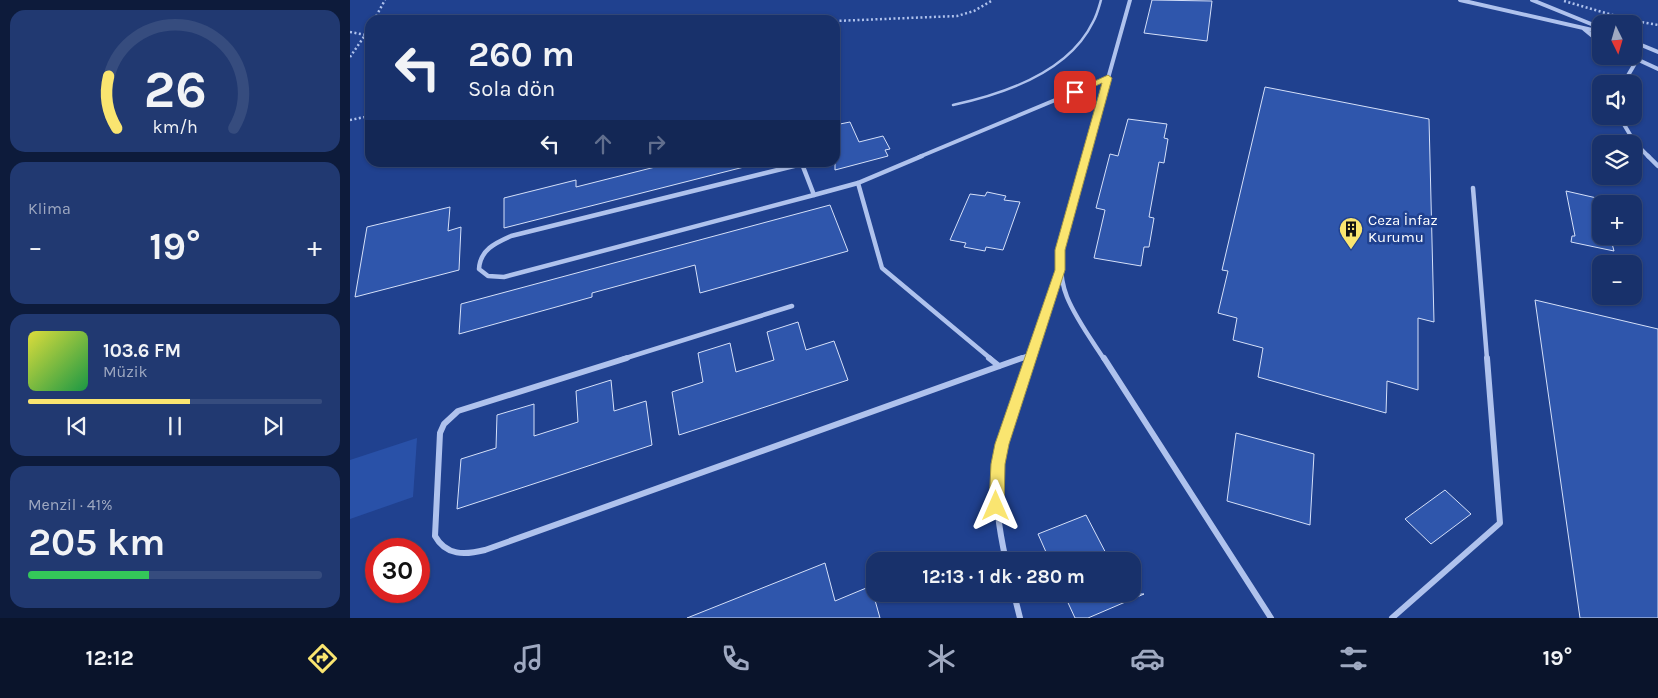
<!DOCTYPE html>
<html lang="tr">
<meta charset="utf-8">
<style>
:root{--surface:#18316b;--page:#213971;--text:#f1f3f6;--muted:#9fa9c1;--line:#364c7e;--accent:#fae570}
body{margin:0;font-family:Karla,sans-serif;background:var(--page);color:var(--text);height:100vh;display:flex;flex-direction:column;font-size:19px;white-space:nowrap}
*{box-sizing:border-box;margin:0}
p{font-size:16px;color:var(--muted)}
.icon{flex:none;width:28px;height:28px;fill:none;stroke:currentColor;stroke-width:2;stroke-linecap:round;stroke-linejoin:round}
.map{position:relative;flex:1;overflow:hidden}
.panel{display:flex;flex-direction:column;gap:10px;padding:10px;background:#0d1b3b;width:350px}
.panel>*{flex:none}
.guide{position:absolute;left:15px;top:15px;width:475px;height:152px;border-radius:15px;box-shadow:0 1px 4px #0004,0 0 0 1px var(--line);background:#18316b;color:var(--text);overflow:hidden}
.needle{width:32px;rotate:175deg}
.fabs{position:absolute;left:1242px;top:15px;display:grid;gap:10px}
.fabs a{display:grid;place-items:center;width:50px;height:50px;border-radius:10px;background:var(--surface);box-shadow:0 1px 4px #0004,0 0 0 1px var(--line);font-size:25px}
.speed{position:absolute;left:15px;top:538px;display:flex;gap:10px;font-size:25px;font-weight:700;text-align:center}
.speed>*{display:grid;place-content:center;width:65px;height:65px;border-radius:50%;background:var(--surface);box-shadow:0 1px 4px #0004,0 0 0 1px var(--line);line-height:1}
.speed .limit{border:8px solid #d22;background:#fff;color:#111}
.pin{position:absolute;display:grid;place-items:center;width:42px;height:42px;color:#fff;margin:-21px;border-radius:10px;box-shadow:0 2px 8px #0006}
.me{position:absolute;width:55px;margin:-28px;rotate:0deg;stroke-linejoin:round;filter:drop-shadow(0 0 4px #0008)}
.turn{display:flex;align-items:center;gap:18px;height:105px;padding:0 20px;font-size:22px}
.turn .icon{width:65px;height:65px;stroke-width:2.5}
.turn b{display:block;font-size:35px;line-height:42px}
.lanes{display:flex;align-items:center;height:48px;padding:0 20px;background:#0003;justify-content:center;gap:25px;direction:ltr}
.lanes .off{opacity:.35}
.big{font-size:38px;font-weight:700;line-height:1.1}
.panel .widget{flex:1;display:flex;flex-direction:column;justify-content:center;gap:8px;min-width:0;padding:0 18px;border-radius:15px;background:var(--page)}
.panel .dial{align-items:center;gap:0}
.dial svg{height:130px;overflow:visible;fill:none;stroke:var(--line);stroke-width:7;stroke-linecap:round;text-anchor:middle}
.dial text{fill:var(--text);stroke:none}
.song{display:flex;align-items:center;gap:15px}
.cover{width:60px;height:60px;border-radius:8px;background:linear-gradient(135deg,hsl(60 70% 55%),hsl(140 70% 35%))}
.played{height:5px;border-radius:2px;background:linear-gradient(90deg,var(--accent) 55%,var(--line) 55%)}
.keys{display:flex;justify-content:space-around;direction:ltr}
.heat{display:flex;justify-content:space-between;align-items:center;font-size:28px;direction:ltr}
.charge{height:8px;border-radius:4px;background:linear-gradient(90deg,#34c759 41%,var(--line) 0)}
.trip{position:absolute;left:516px;top:552px;width:275px;height:50px;border-radius:15px;background:var(--surface);box-shadow:0 1px 4px #0004,0 0 0 1px var(--line);font-weight:700;line-height:50px;text-align:center}
.menu{display:flex;height:80px;justify-content:space-around;align-items:center;background:#0a142b;color:var(--muted)}
.menu .icon{width:35px;height:35px}
.menu .selected{color:var(--accent)}
.menu b{font-size:22px;color:var(--text)}
main{display:flex;flex:1;min-height:0}
.map>svg:first-child{display:block}
</style>
<main>
<section class="panel">
<div class="widget dial"><svg viewBox="0 0 100 80">
<path d="M14 69A42 42 0 1 1 86 69"/>
<path d="M14 69A42 42 0 0 1 9 37" stroke="#fae570"/>
<text x="50" y="56" font-size="32" font-weight="700">26</text>
<text x="50" y="72" font-size="11">km/h</text>
</svg></div>
<div class="widget"><p>Klima</p>
<div class="heat"><a>−</a><b class="big">19°</b><a>+</a></div>
</div>
<div class="widget">
<div class="song"><i class="cover"></i><div><b>103.6 FM</b><p>Müzik</p></div></div>
<div class="played"></div>
<div class="keys"><svg class="icon" aria-label="previous" viewBox="0 0 24 24"><path d="M18 5L8 12l10 7zM5 5v14"/></svg><svg class="icon" aria-label="pause" viewBox="0 0 24 24"><path d="M8 5v14M16 5v14"/></svg><svg class="icon" aria-label="next" viewBox="0 0 24 24"><path d="M6 5l10 7-10 7zM19 5v14"/></svg></div>
</div>
<div class="widget"><p>Menzil · 41%</p><b class="big">205 km</b><div class="charge"></div></div>
</section>
<div class="map">
<svg width="1308" height="618" viewBox="0 0 1308 618">
<rect width="100%" height="100%" fill="#20418f"/>
<path fill="#2951a8" d="M67 438 63 497 0 519V460Z"/>
<g fill="#2f56ac" stroke="#d5e0f9">
<path d="M802 0 862 1 857 41 794 33Z"/>
<path d="M915 87 1079 119 1084 322 1068 318V390L1037 381 1036 413 908 377 913 348 883 340 887 318 868 313 878 271 872 270Z"/>
<path d="M778 119 817 124 814 138 818 139 814 163 809 162 799 217 804 218 799 247H794L791 266 744 258 755 210 746 208 760 154 768 156Z"/>
<path d="M500 122 509 142 533 136 540 149 535 150 538 156 485 170V125Z"/>
<path d="M325 162H393L394 167 154 228V198L226 180V187Z"/>
<path d="M1216 191 1251 199V236H1260L1264 251 1221 242 1222 236H1225Z"/>
<path d="M637 192 656 196 654 200 670 202 653 250 636 247 635 251 614 247 616 243 600 240 620 194 635 196Z"/>
<path d="M480 205 498 251 350 293 345 265 242 293V297L109 334 111 304Z"/>
<path d="M100 207 98 231 111 227 109 270 5 297 17 227Z"/>
<path d="M1185 300 1308 329V618H1230Z"/>
<path d="M448 322 456 350 484 341 498 380 329 435 322 392 353 382 348 353 380 343 386 372 424 360 417 332Z"/>
<path d="M261 380 264 411 296 401 302 445 107 509 111 459 146 448 147 415 184 404V436L228 422 226 391Z"/>
<path d="M886 433 964 454 960 525 877 501Z"/>
<path d="M1095 490 1121 514 1081 544 1055 519Z"/>
<path d="M736 515 760 561H700L688 534Z"/>
<path d="M475 563 485 601 521 586 530 618H337Z"/>
<path d="M714 594H794L738 618H725Z"/>
</g>
<g fill="none" stroke-linecap="round" stroke-linejoin="round">
<g stroke="#afc2ed" stroke-width="2.5" stroke-dasharray="2 2.5" stroke-linecap="butt">
<path d="M1214 1 1280 20 1308 25"/>
<path d="M24 20 35 0"/>
<path d="M485 21 607 16 624 11 643 0"/>
<path d="M0 32 16 35"/>
<path d="M0 57 20 28"/>
<path d="M0 120 20 116"/>
</g>
<path stroke="#afc2ed" stroke-width="2.5" d="M603 105C654 94 719 72 743 22 747 15 749 7 751 0"/>
<g stroke="#afc2ed" stroke-width="4">
<path d="M1110 0 1251 32"/>
<path d="M1182 0 1251 28"/>
<path d="M1234 29 1251 43"/>
<path d="M1284 42 1308 52"/>
<path d="M1280 56 1308 69"/>
<path d="M1273 84 1287 60"/>
<path d="M1269 116 1285 143 1299 157"/>
<path d="M569 157 758 78"/>
<path d="M736 157 780 0"/>
</g>
<g stroke="#afc2ed" stroke-width="4.5">
<path d="M736 156C724 201 699 251 717 297 726 319 741 339 754 359"/>
<path d="M1298 156 1308 166"/>
<path d="M452 164 464 195 154 277 138 276 129 269C130 250 145 243 161 236Z"/>
<path d="M508 183 532 268 641 359"/>
<path d="M1123 188 1137 359"/>
<path d="M464 195 508 183 572 156"/>
<path d="M273 359 442 306"/>
<path d="M668 359 682 354"/>
<path d="M680 359 709 272"/>
</g>
<g stroke="#afc2ed" stroke-width="6">
<path d="M277 358 108 411 94 424 90 433 85 536C96 556 115 555 135 550L672 358"/>
<path d="M639 358 649 366"/>
<path d="M754 358 921 618"/>
<path d="M656 561C649 529 644 498 648 465 651 433 670 389 681 358"/>
<path d="M664 594 670 618"/>
<path d="M1042 618 1150 523 1137 358"/>
</g>
</g>
<path fill="#fae570" stroke="#a29549" d="M758 75 762 78 715 250V270L659 444 655 464 654 506 651 511 646 513 642 511 639 506 641 464 645 444 705 270V250L752 83 728 94 721 92Z"/>
<defs>
<g id="building-pin" transform="scale(1.25)"><path d="M0 17L-7.5 6A9.5 9.5 0 1 1 7.5 6Z" fill="#fae570" stroke="#20418f"/><path d="M-4-6H4V6H1V3H-1V6H-4ZM-2.5-4.3h1.7v1.8h-1.7ZM.8-4.3h1.7v1.8H.8ZM-2.5-1h1.7V.8h-1.7ZM.8-1h1.7V.8H.8Z" fill="#111"/></g>
</defs>
<g fill-rule="evenodd">
<use href="#building-pin" x="1001" y="229"/>
</g>
<g text-anchor="middle" stroke-width="5" stroke-linejoin="round" paint-order="stroke">
<g font-size="15" fill="#fff" stroke="#20418f" text-anchor="start">
<text x="1018" y="225">Ceza İnfaz<tspan x="1018" dy="17">Kurumu</tspan></text>
</g>
</g>
</svg>
<div class="fabs">
<a><svg class="needle" viewBox="-14 -14 28 28"><path d="M0-13l5 13h-10z" fill="#e53935"/><path d="M0 13l5-13h-10z" fill="#9fa9c1"/></svg></a>
<a><svg class="icon" aria-label="sound" viewBox="0 0 24 24"><path d="M4 9h4l5-4v14l-5-4H4zM17 9q2 3 0 6"/></svg></a>
<a><svg class="icon" aria-label="layers" viewBox="0 0 24 24"><path d="M12 4l9 5-9 5-9-5zM3 14l9 5 9-5"/></svg></a>
<a>+</a>
<a>−</a>
</div>
<div class="speed"><div class="limit">30</div></div>
<div class="pin" style="left:725px;top:92px;background:#d93025"><svg class="icon" aria-label="arrive" viewBox="0 0 24 24"><path d="M6 21V4h12l-3 4 3 4H6"/></svg></div>
<svg class="me" style="left:646px;top:506px" viewBox="-20 -20 40 40"><path d="M0-17L14 15 0 8-14 15z" fill="#fae570" stroke="#fff" stroke-width="4"/></svg>
<div class="trip">12:13 · 1 dk · 280 m</div>
<div class="guide">
<div class="turn"><svg class="icon" aria-label="left" viewBox="0 0 24 24"><path d="M17 20v-9H6M10 6l-5 5 5 5"/></svg><div><b>260 m</b>Sola dön</div></div>
<div class="lanes"><svg class="icon" aria-label="left" viewBox="0 0 24 24"><path d="M17 20v-9H6M10 6l-5 5 5 5"/></svg><svg class="icon off" aria-label="ahead" viewBox="0 0 24 24"><path d="M12 20V5M6 11l6-6 6 6"/></svg><svg class="icon off" aria-label="right" viewBox="0 0 24 24"><path d="M7 20v-9h11M14 6l5 5-5 5"/></svg></div>
</div>
</div>
</main>
<nav class="menu">
<b>12:12</b>
<svg class="icon selected" aria-label="directions" viewBox="0 0 24 24"><path d="M12 3l9 9-9 9-9-9zM9 14v-3h6M13 9l2 2-2 2"/></svg>
<svg class="icon" aria-label="music" viewBox="0 0 24 24"><path d="M9 18V5l10-2v13"/><circle cx="6" cy="18" r="3"/><circle cx="16" cy="16" r="3"/></svg>
<svg class="icon" aria-label="phone" viewBox="0 0 24 24"><path d="M5 4h4l2 5-3 2q2 4 5 5l2-3 5 2v4C11 20 4 13 5 4z"/></svg>
<svg class="icon" aria-label="climate" viewBox="0 0 24 24"><path d="M12 3v18M4 7l16 10M4 17L20 7"/></svg>
<svg class="icon" aria-label="car" viewBox="0 0 24 24"><path d="M5 17H2v-5l4-1 3-4h7l3 4 3 1v5h-3M9 17h6M6 11h13"/><circle cx="7" cy="17" r="2"/><circle cx="17" cy="17" r="2"/></svg>
<svg class="icon" aria-label="filters" viewBox="0 0 24 24"><path d="M4 7h16M4 17h16"/><circle cx="9" cy="7" r="2"/><circle cx="15" cy="17" r="2"/></svg>
<b>19°</b>
</nav>
